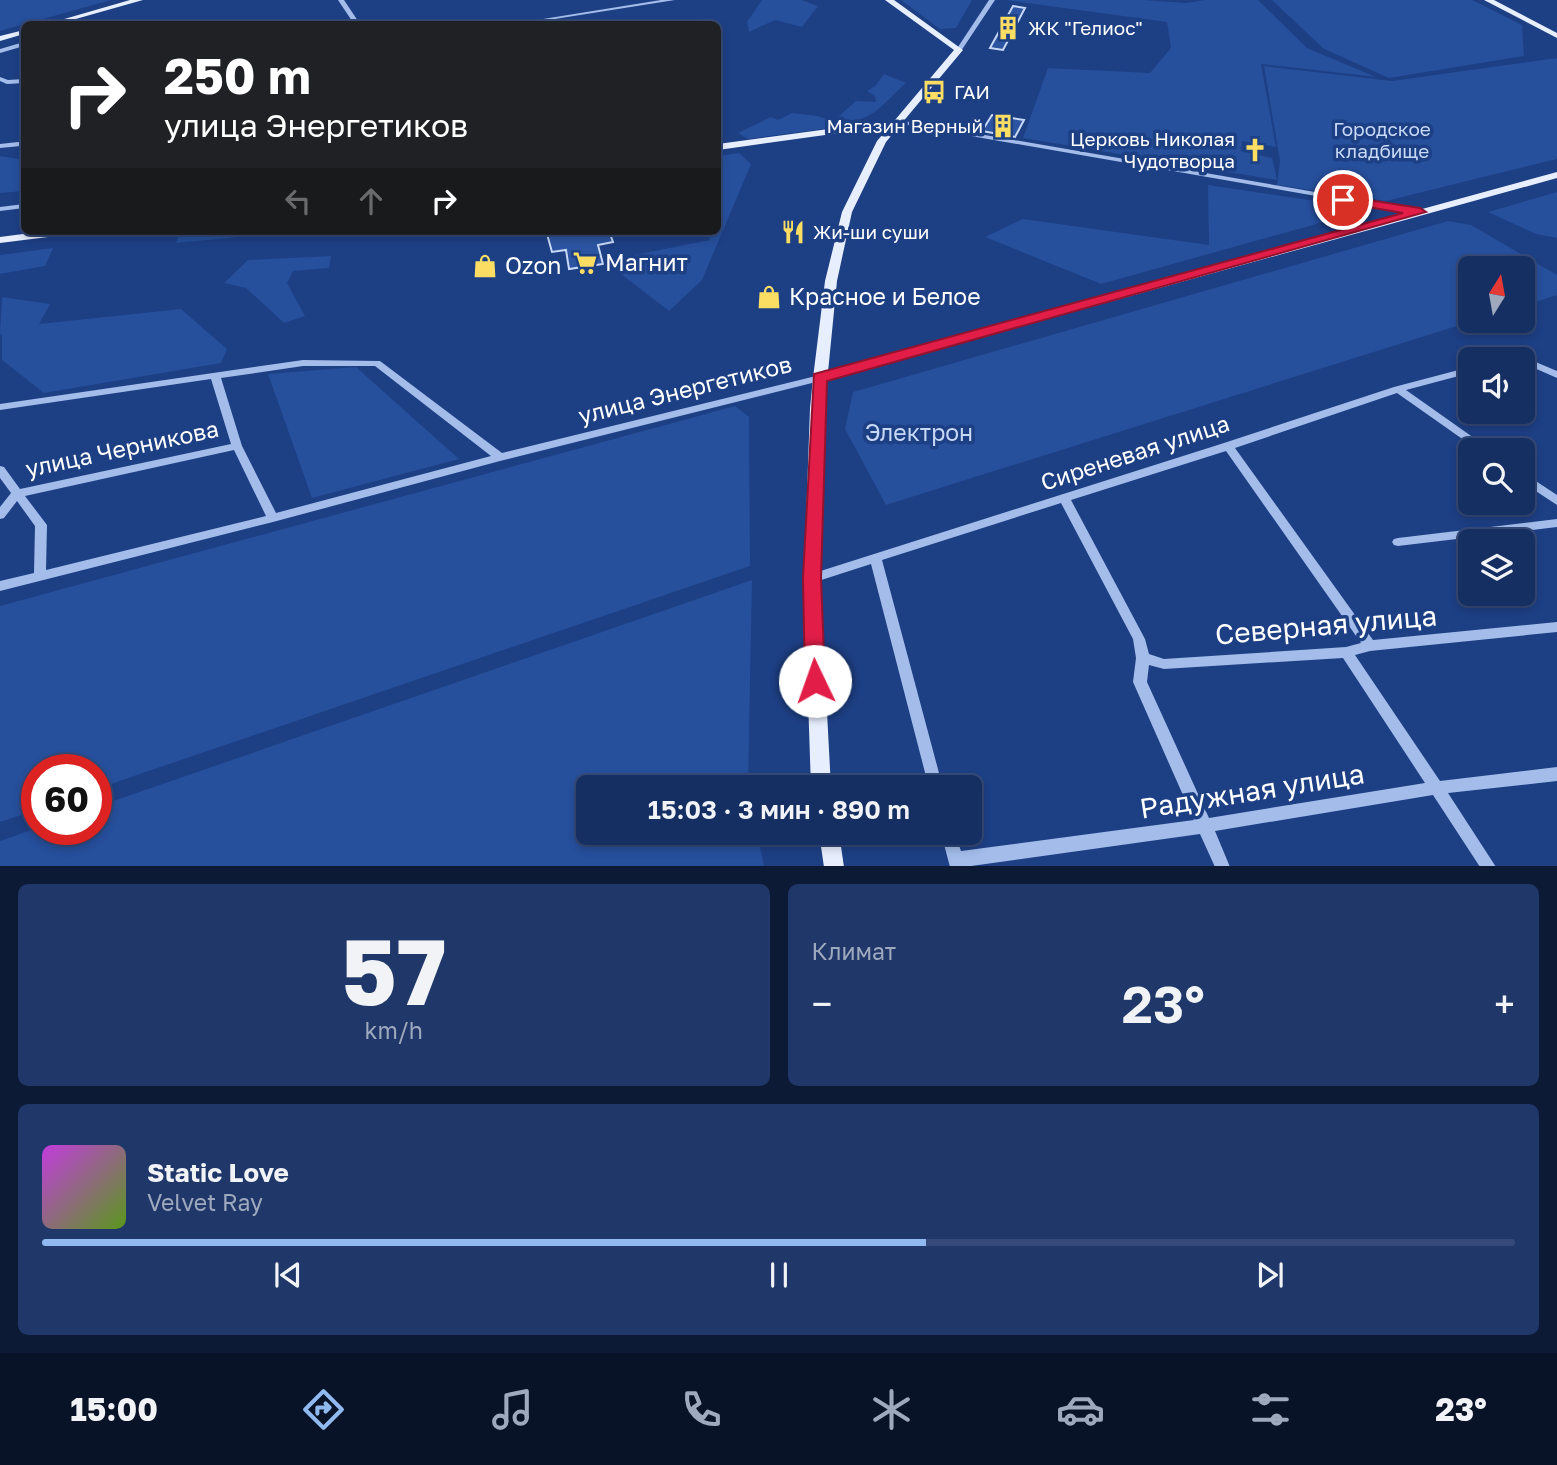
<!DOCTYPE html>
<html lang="ru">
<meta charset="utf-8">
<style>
:root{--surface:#162f63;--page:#1f3769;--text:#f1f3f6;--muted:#9ea9be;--line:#354a78;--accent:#90b9f0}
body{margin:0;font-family:"Golos Text",sans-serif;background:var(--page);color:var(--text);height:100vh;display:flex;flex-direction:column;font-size:26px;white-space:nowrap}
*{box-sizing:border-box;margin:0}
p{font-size:23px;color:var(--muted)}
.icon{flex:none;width:38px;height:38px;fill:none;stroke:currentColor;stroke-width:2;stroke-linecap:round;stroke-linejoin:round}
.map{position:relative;height:866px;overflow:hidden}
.drawer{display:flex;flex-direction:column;gap:18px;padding:18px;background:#0c1a36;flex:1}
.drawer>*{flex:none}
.top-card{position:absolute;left:21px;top:21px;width:700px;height:214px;border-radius:10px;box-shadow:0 4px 10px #0003,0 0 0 2px var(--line);background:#202124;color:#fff;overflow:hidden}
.needle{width:46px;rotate:11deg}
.tools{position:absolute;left:1458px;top:256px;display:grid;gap:14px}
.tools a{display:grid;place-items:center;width:77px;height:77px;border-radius:10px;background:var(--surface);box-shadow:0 4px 10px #0003,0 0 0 2px var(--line);font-size:35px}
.speed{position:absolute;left:21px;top:754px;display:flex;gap:14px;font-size:35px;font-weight:700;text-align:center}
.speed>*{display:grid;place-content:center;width:91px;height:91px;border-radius:50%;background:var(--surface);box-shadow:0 4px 10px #0003,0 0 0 2px var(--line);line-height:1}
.speed .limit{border:10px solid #d22;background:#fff;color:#111}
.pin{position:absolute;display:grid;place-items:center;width:60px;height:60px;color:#fff;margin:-30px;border:4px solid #fff;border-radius:50%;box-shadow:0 2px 7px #0007}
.me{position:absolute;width:77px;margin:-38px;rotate:357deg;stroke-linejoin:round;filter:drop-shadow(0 0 5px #0008)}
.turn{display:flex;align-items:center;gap:24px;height:147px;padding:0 28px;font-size:32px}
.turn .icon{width:91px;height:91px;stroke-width:2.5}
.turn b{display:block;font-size:49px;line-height:60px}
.lanes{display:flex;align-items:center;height:66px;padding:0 28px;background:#0003;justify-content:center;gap:35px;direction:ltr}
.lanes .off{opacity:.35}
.big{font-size:52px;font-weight:600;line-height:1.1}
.drawer .widget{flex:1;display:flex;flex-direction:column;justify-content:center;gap:10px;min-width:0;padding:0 24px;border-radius:10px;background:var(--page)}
.drawer .dial{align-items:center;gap:0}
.dial b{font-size:91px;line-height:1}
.song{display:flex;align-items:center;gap:21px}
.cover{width:84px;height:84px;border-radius:10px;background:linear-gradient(135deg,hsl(290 70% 55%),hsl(90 70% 35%))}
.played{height:7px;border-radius:4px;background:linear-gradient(90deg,var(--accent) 60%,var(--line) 60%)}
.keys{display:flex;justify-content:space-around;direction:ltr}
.heat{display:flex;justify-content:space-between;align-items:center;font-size:38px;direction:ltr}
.drawer .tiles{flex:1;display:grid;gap:18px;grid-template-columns:1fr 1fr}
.widget:last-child{grid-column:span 2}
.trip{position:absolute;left:576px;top:775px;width:406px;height:70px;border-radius:10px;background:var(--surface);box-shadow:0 4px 10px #0003,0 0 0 2px var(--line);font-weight:600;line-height:70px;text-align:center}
.tab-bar{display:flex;height:112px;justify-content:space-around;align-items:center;background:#091328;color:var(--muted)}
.tab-bar .icon{width:49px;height:49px}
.tab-bar .current{color:var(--accent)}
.tab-bar b{font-size:32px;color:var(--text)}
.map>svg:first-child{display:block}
</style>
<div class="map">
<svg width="1557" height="867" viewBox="0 0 1557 867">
<rect width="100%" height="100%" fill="#1d3f84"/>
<g fill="#264f9c">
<path d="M0 0H111L0 31Z"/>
<path d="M762 0H802L818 6 802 27 775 20 749 32 747 22Z"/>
<path d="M901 0H972L956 28 940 29Z"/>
<path d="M1005 0H1144L1186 3 1205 0H1258L1307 48 1376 77 1261 64 1276 147 1242 141 1241 151 1272 158 1277 180 1023 138 1048 68 1150 73 1171 48 1167 22Z"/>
<path d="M1272 0H1472L1522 25 1524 56 1389 78 1324 49Z"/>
<path d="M1557 58V159L1386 201 1277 185 1280 161 1264 66 1392 81Z"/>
<path d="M884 74 906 83C885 101 867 130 838 117L856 101 876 102 875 96 867 91 875 86Z"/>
<path d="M792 113 818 116 838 124 837 127 748 139 738 133 771 117 778 120Z"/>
<path d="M739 153 751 164 702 280 669 311 604 261 710 240 707 231H718V156Z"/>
<path d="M0 156 24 160V191L0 193Z"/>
<path d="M1208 185 1370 209 1101 284 985 237 1023 219 1209 245Z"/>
<path d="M1557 192V238L1536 234 1488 212Z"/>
<path d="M1448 221 1471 225 1557 275V295L1523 306 1522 268H1470V320H1476L886 505 845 429 853 392Z"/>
<path d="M180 231H301L176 243Z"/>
<path d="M53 248 45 266 0 274V255Z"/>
<path d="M331 256 329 268 293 271 287 283 305 316 284 323 246 288 224 283 248 260Z"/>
<path d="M2 297 50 304 39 324 181 309 227 349 221 363 44 393 2 360V335L0 334Z"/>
<path d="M356 367 459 459 312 498 268 374Z"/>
<path d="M735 406 749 417 750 566 96 789V770H37V810L0 822V606Z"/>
<path d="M752 580 748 787 588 788V833H757L764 866H0V841L37 828 96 830V807Z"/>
</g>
<g fill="#2c54a1" stroke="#c8d9f7" stroke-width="2">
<path d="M1013 6 1025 8 1003 50 990 48Z"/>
<path d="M992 115 1024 120 1015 137 982 131Z"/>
<path d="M567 231H609L613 242 598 245 603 264 569 269 566 250 552 252 547 234Z"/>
</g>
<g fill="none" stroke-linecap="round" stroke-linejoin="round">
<g fill="#a3bcea" fill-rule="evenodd">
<path d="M338 0H344L360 24H354Z"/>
<path d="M661 0H675L523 24H512Z"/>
<path d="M989 0H995L961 51H957L956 50Z"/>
<path d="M24 42V46L0 53V49Z"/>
<path d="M0 77 8 80 24 79V83L7 84 0 81Z"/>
<path d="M898 120 1420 210 1424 212 1420 214 896 123 895 122Z"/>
<path d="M18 142H21V146L0 148V144Z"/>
<path d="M24 204V208L0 211V207Z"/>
<path d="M1521 351 1538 363 1557 371V378L1532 367 1520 358 1502 359Z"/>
<path d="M303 360 380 361 502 453 820 375 825 378 820 381 500 461 273 522 0 591V581L34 573 35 526 17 501 4 518 0 519V507L11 493 0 478V466L4 467 20 489 231 444 211 379 0 410V404ZM303 366H375L491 456 276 513 242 446 221 378ZM234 450 266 516 46 570 47 525 25 496Z"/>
<path d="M1470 367V373L1406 390 1491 450H1478L1397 393 1235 448 1373 640 1557 622V632L1370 651 1355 655 1440 781 1557 767V781L1448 793 1496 867H1480L1433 795 1215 831 1230 867H1215L1200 834 964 867H950L941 833H955L961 851 1194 820 1133 682 1136 658 1133 639 1061 503 882 560 943 788H929L871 564 812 583 808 581 806 578 808 575 1224 443 1394 387ZM1226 451 1361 643 1346 647 1164 659 1149 654 1145 639 1071 500ZM1343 658 1425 783 1209 818 1147 682 1149 665 1164 669Z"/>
<path d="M1522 472 1557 495V505L1522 482Z"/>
<path d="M1557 519V527L1398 546 1394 545 1392 542 1394 539 1398 538Z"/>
</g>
<g fill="#e7eefe" fill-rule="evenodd">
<path d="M130 0H143L58 24H47Z"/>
<path d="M885 0H894L963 50 886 142 852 212 837 281 828 372 1557 172V178L827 380 824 408 820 578 831 788H811L804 578 810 408 813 378 825 281 842 212 877 141 890 126 718 150V144L895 120 954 50Z"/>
<path d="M1484 0H1494L1557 33V38Z"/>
<path d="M24 30V34L0 41V36Z"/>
<path d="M46 231H77L72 234 0 243V237Z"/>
<path d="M819 833H839L844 867H824Z"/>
</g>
</g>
<path fill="#e11d48" stroke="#92132f" stroke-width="2" d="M1343 196 1420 208 1426 212 827 381 821 578 825 681 822 687 815 690 808 687 805 681 803 578 814 374 1403 213 1339 202 1337 200Z"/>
<defs>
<g id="building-bare" transform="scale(1.89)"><path d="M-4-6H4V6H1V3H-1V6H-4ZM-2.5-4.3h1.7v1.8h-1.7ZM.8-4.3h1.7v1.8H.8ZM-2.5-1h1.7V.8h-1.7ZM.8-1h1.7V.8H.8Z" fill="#fadd62" stroke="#1d3f84" stroke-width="2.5" paint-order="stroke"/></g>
<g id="bus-bare" transform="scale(1.89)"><path d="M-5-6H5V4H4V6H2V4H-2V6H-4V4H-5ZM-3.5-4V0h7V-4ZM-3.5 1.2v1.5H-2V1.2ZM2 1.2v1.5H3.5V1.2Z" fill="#fadd62" stroke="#1d3f84" stroke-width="2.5" paint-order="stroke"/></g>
<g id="church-bare" transform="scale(1.89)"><path d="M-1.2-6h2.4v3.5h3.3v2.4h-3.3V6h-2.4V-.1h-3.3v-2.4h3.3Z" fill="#fadd62" stroke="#1d3f84" stroke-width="2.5" paint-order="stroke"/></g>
<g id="restaurant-bare" transform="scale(1.89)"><path d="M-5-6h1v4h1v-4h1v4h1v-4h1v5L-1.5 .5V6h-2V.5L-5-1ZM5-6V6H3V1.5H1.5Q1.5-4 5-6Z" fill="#fadd62" stroke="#1d3f84" stroke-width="2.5" paint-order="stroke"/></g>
<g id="supermarket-bare" transform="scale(1.89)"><path d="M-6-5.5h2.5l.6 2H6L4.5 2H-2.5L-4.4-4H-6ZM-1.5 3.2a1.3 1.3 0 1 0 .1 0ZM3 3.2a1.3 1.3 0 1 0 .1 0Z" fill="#fadd62" stroke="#1d3f84" stroke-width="2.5" paint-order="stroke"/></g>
<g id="shop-bare" transform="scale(1.89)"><path d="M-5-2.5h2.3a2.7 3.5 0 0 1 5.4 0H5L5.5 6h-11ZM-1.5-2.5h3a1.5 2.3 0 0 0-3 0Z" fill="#fadd62" stroke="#1d3f84" stroke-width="2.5" paint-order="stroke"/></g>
</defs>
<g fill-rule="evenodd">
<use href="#building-bare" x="1008" y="28"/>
<use href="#bus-bare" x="934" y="92"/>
<use href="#building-bare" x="1003" y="126"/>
<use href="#church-bare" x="1255" y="150"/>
<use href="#restaurant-bare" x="793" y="232"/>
<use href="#supermarket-bare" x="585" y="263"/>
<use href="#shop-bare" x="485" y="266"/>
<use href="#shop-bare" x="769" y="297"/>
</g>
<g text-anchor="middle" stroke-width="7" stroke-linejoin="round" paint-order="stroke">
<g font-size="19" fill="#fff" stroke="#1d3f84" text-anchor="start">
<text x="1028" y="35">ЖК "Гелиос"</text>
<text x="954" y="99">ГАИ</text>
<text x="983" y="133" text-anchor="end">Магазин Верный</text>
<text x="1235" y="146" text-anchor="end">Церковь Николая<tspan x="1235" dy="22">Чудотворца</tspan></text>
<text x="813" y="239">Жи-ши суши</text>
</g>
<g font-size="19" fill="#c8d9f7" stroke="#1d3f84">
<text x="1382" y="136">Городское<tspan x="1382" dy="22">кладбище</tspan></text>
</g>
<g font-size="23" fill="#fff" stroke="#1d3f84" text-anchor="start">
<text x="605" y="271">Магнит</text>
<text x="505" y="274">Ozon</text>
<text x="789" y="305">Красное и Белое</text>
</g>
<g font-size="23" fill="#fff" stroke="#1d3f84">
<text transform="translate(685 390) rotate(-14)" y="8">улица Энергетиков</text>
<text transform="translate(122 449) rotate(-12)" y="8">улица Черникова</text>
<text transform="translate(1135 453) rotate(-18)" y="8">Сиреневая улица</text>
</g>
<g font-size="23" fill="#c8d9f7" stroke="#1d3f84">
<text x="919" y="441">Электрон</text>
</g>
<g font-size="28" fill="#fff" stroke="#1d3f84">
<text transform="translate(1326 625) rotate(-5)" y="10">Северная улица</text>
<text transform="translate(1252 791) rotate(-9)" y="10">Радужная улица</text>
</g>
</g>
</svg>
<div class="tools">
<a><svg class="needle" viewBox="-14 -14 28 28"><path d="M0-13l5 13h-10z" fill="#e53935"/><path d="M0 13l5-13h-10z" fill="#9ea9be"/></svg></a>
<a><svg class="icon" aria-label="sound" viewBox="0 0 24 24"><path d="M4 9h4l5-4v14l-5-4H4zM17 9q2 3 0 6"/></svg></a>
<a><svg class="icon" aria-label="search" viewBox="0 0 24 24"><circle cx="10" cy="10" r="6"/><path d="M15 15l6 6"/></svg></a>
<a><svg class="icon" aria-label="layers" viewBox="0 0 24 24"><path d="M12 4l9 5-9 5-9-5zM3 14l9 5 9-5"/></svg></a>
</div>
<div class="speed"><div class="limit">60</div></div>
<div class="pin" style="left:1343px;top:200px;background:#d93025"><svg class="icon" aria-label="arrive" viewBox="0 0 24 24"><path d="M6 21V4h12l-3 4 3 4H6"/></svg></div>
<svg class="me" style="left:815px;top:681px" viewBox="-20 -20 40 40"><circle r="19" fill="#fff"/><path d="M0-13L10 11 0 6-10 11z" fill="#e11d48"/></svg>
<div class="trip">15:03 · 3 мин · 890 m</div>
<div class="top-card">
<div class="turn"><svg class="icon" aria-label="right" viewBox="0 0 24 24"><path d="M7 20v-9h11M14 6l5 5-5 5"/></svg><div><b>250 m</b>улица Энергетиков</div></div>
<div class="lanes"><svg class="icon off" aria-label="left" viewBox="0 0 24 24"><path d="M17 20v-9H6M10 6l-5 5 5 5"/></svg><svg class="icon off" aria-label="ahead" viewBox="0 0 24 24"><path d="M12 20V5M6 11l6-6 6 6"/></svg><svg class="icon" aria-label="right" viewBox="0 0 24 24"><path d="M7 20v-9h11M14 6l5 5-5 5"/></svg></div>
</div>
</div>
<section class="drawer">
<div class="tiles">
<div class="widget dial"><b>57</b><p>km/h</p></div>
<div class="widget"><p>Климат</p>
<div class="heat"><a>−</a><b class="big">23°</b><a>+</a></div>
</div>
<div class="widget">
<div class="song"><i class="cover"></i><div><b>Static Love</b><p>Velvet Ray</p></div></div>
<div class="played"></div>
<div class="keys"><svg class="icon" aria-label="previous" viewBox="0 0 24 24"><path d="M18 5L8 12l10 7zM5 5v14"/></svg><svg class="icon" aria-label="pause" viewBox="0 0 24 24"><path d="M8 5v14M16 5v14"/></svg><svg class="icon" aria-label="next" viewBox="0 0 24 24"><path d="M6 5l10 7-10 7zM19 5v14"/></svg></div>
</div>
</div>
</section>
<nav class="tab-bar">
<b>15:00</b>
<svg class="icon current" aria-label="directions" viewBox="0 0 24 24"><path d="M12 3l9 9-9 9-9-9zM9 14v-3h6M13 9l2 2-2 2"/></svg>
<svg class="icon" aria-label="music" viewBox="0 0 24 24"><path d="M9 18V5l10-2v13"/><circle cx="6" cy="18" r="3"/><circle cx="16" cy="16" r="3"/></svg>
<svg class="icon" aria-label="phone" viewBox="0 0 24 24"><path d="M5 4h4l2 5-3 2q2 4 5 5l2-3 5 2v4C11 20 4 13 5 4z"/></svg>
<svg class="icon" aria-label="climate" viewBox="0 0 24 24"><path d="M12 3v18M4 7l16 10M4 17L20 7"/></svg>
<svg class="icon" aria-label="car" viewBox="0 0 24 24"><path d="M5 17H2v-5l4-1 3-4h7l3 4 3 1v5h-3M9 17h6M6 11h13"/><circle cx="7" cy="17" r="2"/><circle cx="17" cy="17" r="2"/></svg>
<svg class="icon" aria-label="filters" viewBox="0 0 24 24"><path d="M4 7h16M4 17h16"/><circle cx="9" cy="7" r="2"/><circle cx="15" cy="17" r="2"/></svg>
<b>23°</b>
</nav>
